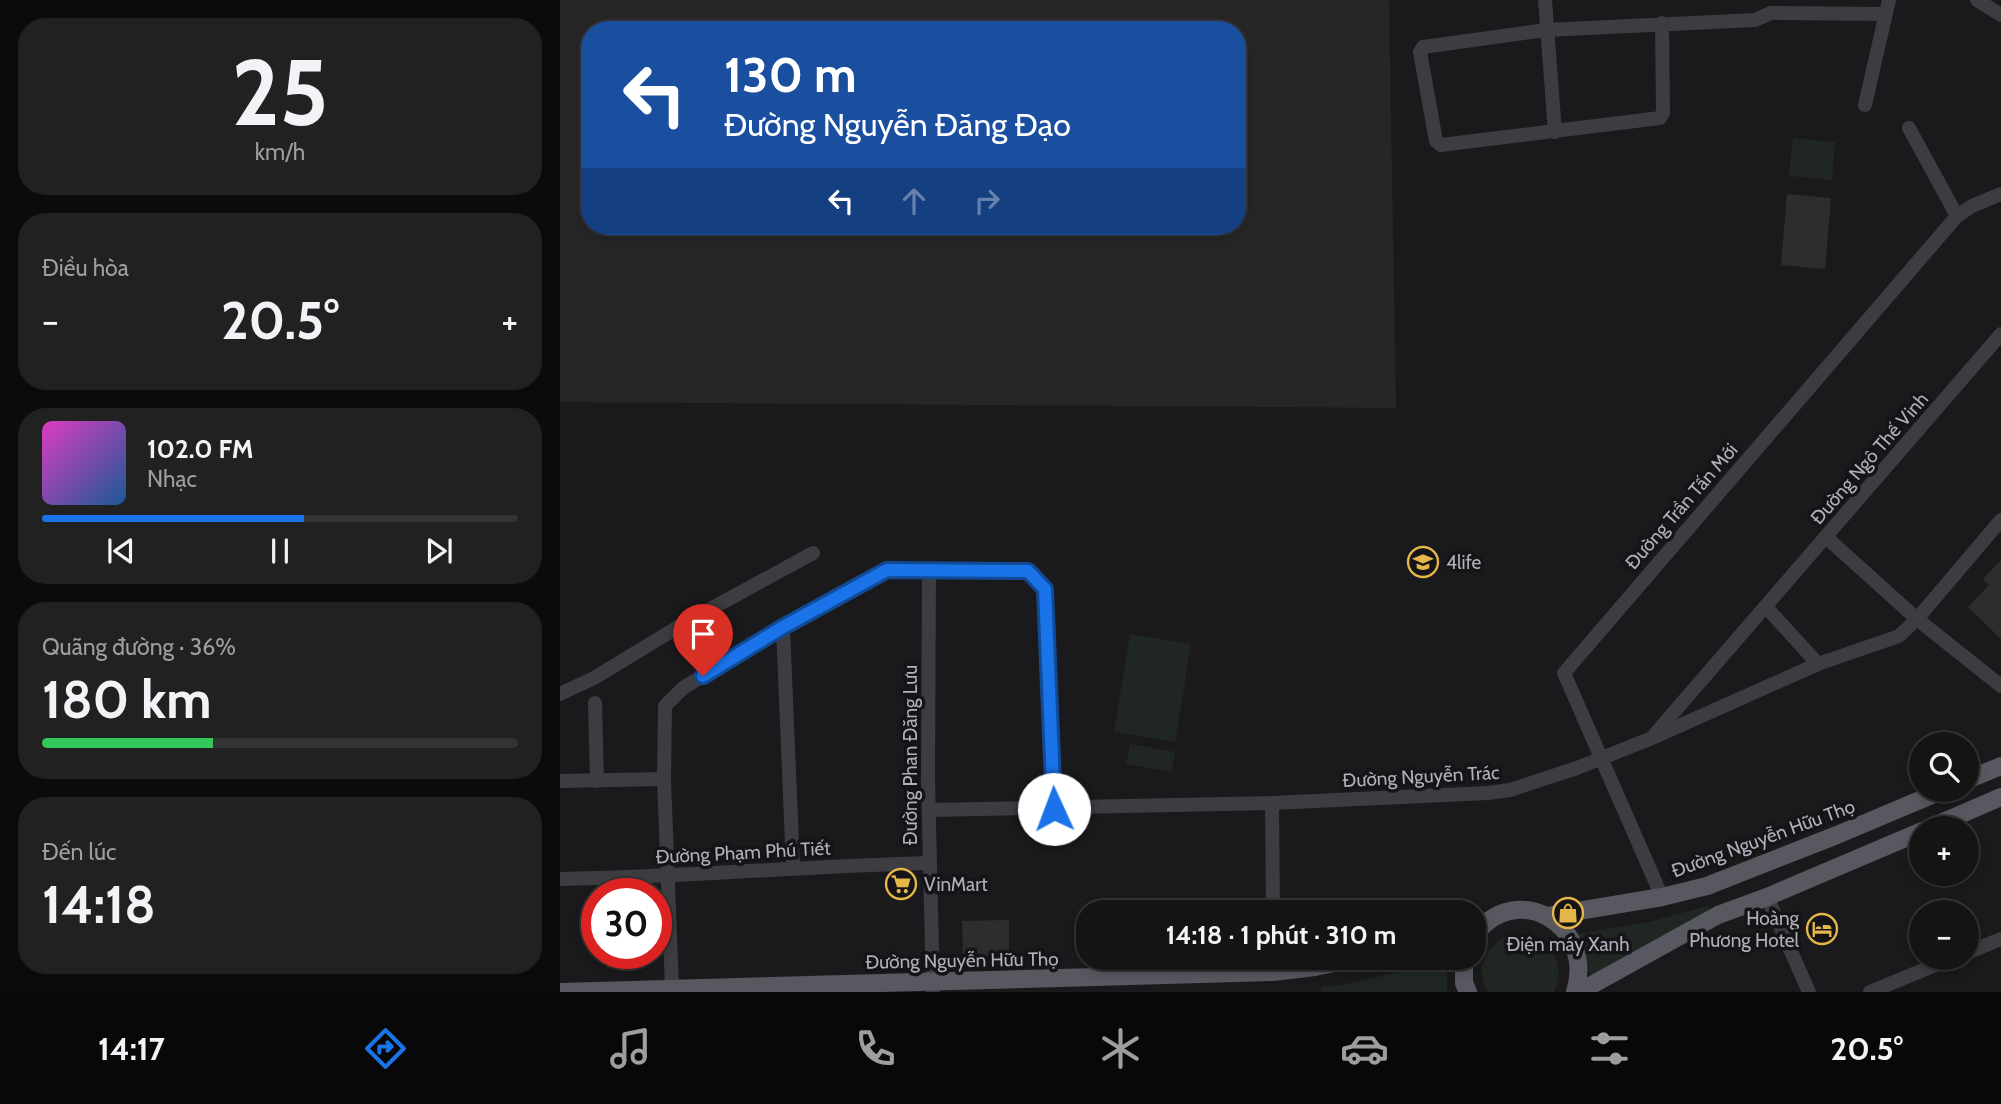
<!DOCTYPE html>
<html lang="vi">
<meta charset="utf-8">
<style>
:root{--surface:#141415;--page:#212122;--text:#f1f3f6;--muted:#9d9ea0;--line:#333334;--accent:#1a73e8}
body{margin:0;font-family:Cabin,sans-serif;background:var(--page);color:var(--text);height:100vh;display:flex;flex-direction:column;font-size:26px;white-space:nowrap}
*{box-sizing:border-box;margin:0}
p{font-size:23px;color:var(--muted)}
.icon{flex:none;width:38px;height:38px;fill:none;stroke:currentColor;stroke-width:2;stroke-linecap:round;stroke-linejoin:round}
.map{position:relative;flex:1;overflow:hidden}
.sheet{display:flex;flex-direction:column;gap:18px;padding:18px;background:#0b0b0c;width:560px}
.sheet>*{flex:none}
.top-card{position:absolute;left:21px;top:21px;width:665px;height:214px;border-radius:28px;box-shadow:0 4px 10px #0003,0 0 0 2px var(--line);background:#1a4fa0;color:#fff;overflow:hidden}
.controls{position:absolute;left:1349px;top:732px;display:grid;gap:14px}
.controls a{display:grid;place-items:center;width:70px;height:70px;border-radius:50%;background:var(--surface);box-shadow:0 4px 10px #0003,0 0 0 2px var(--line);font-size:35px}
.speed{position:absolute;left:21px;top:878px;display:flex;gap:14px;font-size:35px;font-weight:700;text-align:center}
.speed>*{display:grid;place-content:center;width:91px;height:91px;border-radius:50%;background:var(--surface);box-shadow:0 4px 10px #0003,0 0 0 2px var(--line);line-height:1}
.speed .limit{border:10px solid #d22;background:#fff;color:#111}
.pin{position:absolute;display:grid;place-items:center;width:60px;height:60px;color:#fff;margin:-72px -30px;border-radius:50% 50% 50% 0;rotate:-45deg;box-shadow:0 0 7px #0007}
.pin .icon{rotate:45deg}
.me{position:absolute;width:77px;margin:-38px;rotate:358deg;stroke-linejoin:round;filter:drop-shadow(0 0 5px #0008)}
.turn{display:flex;align-items:center;gap:24px;height:147px;padding:0 28px;font-size:32px}
.turn .icon{width:91px;height:91px;stroke-width:2.5}
.turn b{display:block;font-size:49px;line-height:60px}
.lanes{display:flex;align-items:center;height:66px;padding:0 28px;background:#0003;justify-content:center;gap:35px;direction:ltr}
.lanes .off{opacity:.35}
.big{font-size:52px;font-weight:800;line-height:1.1}
.sheet .tile{flex:1;display:flex;flex-direction:column;justify-content:center;gap:10px;min-width:0;padding:0 24px;border-radius:28px;background:var(--page)}
.sheet .dial{align-items:center;gap:0}
.dial b{font-size:91px;line-height:1}
.song{display:flex;align-items:center;gap:21px}
.cover{width:84px;height:84px;border-radius:10px;background:linear-gradient(135deg,hsl(310 70% 55%),hsl(210 70% 35%))}
.played{height:7px;border-radius:4px;background:linear-gradient(90deg,var(--accent) 55%,var(--line) 55%)}
.keys{display:flex;justify-content:space-around;direction:ltr}
.heat{display:flex;justify-content:space-between;align-items:center;font-size:38px;direction:ltr}
.charge{height:10px;border-radius:5px;background:linear-gradient(90deg,#34c759 36%,var(--line) 0)}
.trip{position:absolute;left:516px;top:900px;width:410px;height:70px;border-radius:28px;background:var(--surface);box-shadow:0 4px 10px #0003,0 0 0 2px var(--line);font-weight:800;line-height:70px;text-align:center}
.tabs{display:flex;height:112px;justify-content:space-around;align-items:center;background:#080808;color:var(--muted)}
.tabs .icon{width:49px;height:49px}
.tabs .selected{color:var(--accent)}
.tabs b{font-size:32px;color:var(--text)}
main{display:flex;flex:1;min-height:0}
.map>svg:first-child{display:block}
</style>
<main>
<section class="sheet">
<div class="tile dial"><b>25</b><p>km/h</p></div>
<div class="tile"><p>Điều hòa</p>
<div class="heat"><a>−</a><b class="big">20.5°</b><a>+</a></div>
</div>
<div class="tile">
<div class="song"><i class="cover"></i><div><b>102.0 FM</b><p>Nhạc</p></div></div>
<div class="played"></div>
<div class="keys"><svg class="icon" aria-label="previous" viewBox="0 0 24 24"><path d="M18 5L8 12l10 7zM5 5v14"/></svg><svg class="icon" aria-label="pause" viewBox="0 0 24 24"><path d="M8 5v14M16 5v14"/></svg><svg class="icon" aria-label="next" viewBox="0 0 24 24"><path d="M6 5l10 7-10 7zM19 5v14"/></svg></div>
</div>
<div class="tile"><p>Quãng đường · 36%</p><b class="big">180 km</b><div class="charge"></div></div>
<div class="tile"><p>Đến lúc</p><b class="big">14:18</b></div>
</section>
<div class="map">
<svg width="1441" height="992" viewBox="0 0 1441 992">
<rect width="100%" height="100%" fill="#1a1a1c"/>
<path fill="#262629" fill-rule="evenodd" d="M0 0H829L836 408 0 402ZM30 30H677V226H30Z"/>
<g fill="#202722">
<path d="M1233 138 1275 142 1272 180 1229 176Z"/>
<path d="M570 634 631 644 615 742 554 732Z"/>
<path d="M570 744 615 752 612 772 566 764Z"/>
<path d="M1148 906 1150 911 1128 921 1031 980 1026 953 1015 934 1085 923Z"/>
<path d="M952 934C985 932 1009 961 994 992H927C914 967 927 943 952 934Z"/>
<path d="M887 960V992H761V987L783 985Z"/>
</g>
<g fill="#2d2d30">
<path d="M1227 194 1271 198 1265 269 1221 265Z"/>
<path d="M1441 560V639L1408 607 1429 585 1423 579Z"/>
<path d="M449 920V955L403 956 402 921Z"/>
</g>
<g fill="none" stroke-linecap="round" stroke-linejoin="round">
<g stroke="#3c3c41" stroke-width="14">
<path d="M985 0 995 132"/>
<path d="M1417 0 1441 15"/>
<path d="M1102 23 1103 113 1100 118 881 145 876 141 860 52 863 47 986 30 1195 20 1211 13 1325 14"/>
<path d="M1305 105 1329 0"/>
<path d="M1349 128 1397 216"/>
<path d="M1266 537 1357 619 1441 686"/>
<path d="M369 570 368 780 373 992"/>
<path d="M1206 607 1258 664"/>
<path d="M223 627 233 868"/>
<path d="M0 694 34 678 123 624 253 553"/>
<path d="M35 703 37 781"/>
<path d="M1095 734 1441 334"/>
<path d="M0 781 104 779"/>
<path d="M712 803 713 912"/>
<path d="M369 810 712 803 928 793 950 790 1017 768 1092 738 1258 664 1339 636 1357 619 1441 520"/>
<path d="M0 879C123 877 246 866 369 863"/>
<path d="M1102 897 1004 673 1397 216 1412 206 1441 194"/>
<path d="M1207 897 1249 992"/>
<path d="M1407 953 1441 939"/>
<path d="M112 989 104 779 105 706 123 688 223 627 327 570 468 571 485 589 493 809"/>
<path d="M1310 992 1395 957"/>
</g>
<g stroke="#585960" stroke-width="18">
<path d="M1407 780 1441 766"/>
<path d="M1369 828 1441 797"/>
<path d="M988 916 1102 897 1147 886 1277 835 1386 789"/>
<path d="M914 936C956 878 1036 925 1015 992"/>
<path d="M904 957V983L908 992"/>
<path d="M0 992 713 972 755 967 804 957"/>
<path d="M1019 992 1158 915 1207 897 1362 831"/>
</g>
</g>
<g fill="none" stroke-linecap="round" stroke-linejoin="round">
<g stroke="#114b97" stroke-width="18">
<path id="route" d="M143 676 223 627 327 570 468 571 485 589 494 809"/>
</g>
<use href="#route" stroke="#1a73e8" stroke-width="12"/>
</g>
<defs>
<g id="school-ring" transform="scale(1.575)"><circle r="9.5" fill="#151517" stroke="#e6b649" stroke-width="1.5"/><path d="M0-5L7-2L0 1L-7-2ZM-4 1L0 2.5L4 1V4Q0 6-4 4Z" fill="#e6b649"/></g>
<g id="supermarket-ring" transform="scale(1.575)"><circle r="9.5" fill="#151517" stroke="#e6b649" stroke-width="1.5"/><path d="M-6-5.5h2.5l.6 2H6L4.5 2H-2.5L-4.4-4H-6ZM-1.5 3.2a1.3 1.3 0 1 0 .1 0ZM3 3.2a1.3 1.3 0 1 0 .1 0Z" fill="#e6b649"/></g>
<g id="shop-ring" transform="scale(1.575)"><circle r="9.5" fill="#151517" stroke="#e6b649" stroke-width="1.5"/><path d="M-5-2.5h2.3a2.7 3.5 0 0 1 5.4 0H5L5.5 6h-11ZM-1.5-2.5h3a1.5 2.3 0 0 0-3 0Z" fill="#e6b649"/></g>
<g id="hotel-ring" transform="scale(1.575)"><circle r="9.5" fill="#151517" stroke="#e6b649" stroke-width="1.5"/><path d="M-6-4.5h1.5V1H6V5H4.5V3h-9V5H-6ZM-4 0a1.8 1.8 0 1 1 3.6 0ZM.5 0V-2.5h3Q6-2.5 6 0Z" fill="#e6b649"/></g>
</defs>
<g fill-rule="evenodd">
<use href="#school-ring" x="863" y="562"/>
<use href="#supermarket-ring" x="341" y="884"/>
<use href="#shop-ring" x="1008" y="913"/>
<use href="#hotel-ring" x="1262" y="929"/>
</g>
<g text-anchor="middle" stroke-width="7" stroke-linejoin="round" paint-order="stroke">
<g font-size="19" fill="#aeb1bb" stroke="#151517">
<text transform="translate(1309 458) rotate(-49)" y="7">Đường Ngô Thế Vinh</text>
<text transform="translate(1121 506) rotate(-49)" y="7">Đường Trần Tấn Mới</text>
<text transform="translate(350 755) rotate(-90)" y="7">Đường Phan Đăng Lưu</text>
<text transform="translate(861 776) rotate(-3)" y="7">Đường Nguyễn Trác</text>
<text transform="translate(1203 838) rotate(-20)" y="7">Đường Nguyễn Hữu Thọ</text>
<text transform="translate(183 852) rotate(-3)" y="7">Đường Phạm Phú Tiết</text>
<text transform="translate(402 960) rotate(-1)" y="7">Đường Nguyễn Hữu Thọ</text>
</g>
<g font-size="19" fill="#aeb1bb" stroke="#151517" text-anchor="start">
<text x="886" y="569">4life</text>
<text x="364" y="891">VinMart</text>
<text x="1239" y="925" text-anchor="end">Hoàng<tspan x="1239" dy="22">Phương Hotel</tspan></text>
<text x="1008" y="951" text-anchor="middle">Điện máy Xanh</text>
</g>
</g>
</svg>
<div class="controls">
<a><svg class="icon" aria-label="search" viewBox="0 0 24 24"><circle cx="10" cy="10" r="6"/><path d="M15 15l6 6"/></svg></a>
<a>+</a>
<a>−</a>
</div>
<div class="speed"><div class="limit">30</div></div>
<div class="pin" style="left:143px;top:676px;background:#d93025"><svg class="icon" aria-label="arrive" viewBox="0 0 24 24"><path d="M6 21V4h12l-3 4 3 4H6"/></svg></div>
<svg class="me" style="left:494px;top:809px" viewBox="-20 -20 40 40"><circle r="19" fill="#fff"/><path d="M0-13L10 11 0 6-10 11z" fill="#1a73e8"/></svg>
<div class="trip">14:18 · 1 phút · 310 m</div>
<div class="top-card">
<div class="turn"><svg class="icon" aria-label="left" viewBox="0 0 24 24"><path d="M17 20v-9H6M10 6l-5 5 5 5"/></svg><div><b>130 m</b>Đường Nguyễn Đăng Đạo</div></div>
<div class="lanes"><svg class="icon" aria-label="left" viewBox="0 0 24 24"><path d="M17 20v-9H6M10 6l-5 5 5 5"/></svg><svg class="icon off" aria-label="ahead" viewBox="0 0 24 24"><path d="M12 20V5M6 11l6-6 6 6"/></svg><svg class="icon off" aria-label="right" viewBox="0 0 24 24"><path d="M7 20v-9h11M14 6l5 5-5 5"/></svg></div>
</div>
</div>
</main>
<nav class="tabs">
<b>14:17</b>
<svg class="icon selected" aria-label="directions" viewBox="0 0 24 24"><path d="M12 3l9 9-9 9-9-9zM9 14v-3h6M13 9l2 2-2 2"/></svg>
<svg class="icon" aria-label="music" viewBox="0 0 24 24"><path d="M9 18V5l10-2v13"/><circle cx="6" cy="18" r="3"/><circle cx="16" cy="16" r="3"/></svg>
<svg class="icon" aria-label="phone" viewBox="0 0 24 24"><path d="M5 4h4l2 5-3 2q2 4 5 5l2-3 5 2v4C11 20 4 13 5 4z"/></svg>
<svg class="icon" aria-label="climate" viewBox="0 0 24 24"><path d="M12 3v18M4 7l16 10M4 17L20 7"/></svg>
<svg class="icon" aria-label="car" viewBox="0 0 24 24"><path d="M5 17H2v-5l4-1 3-4h7l3 4 3 1v5h-3M9 17h6M6 11h13"/><circle cx="7" cy="17" r="2"/><circle cx="17" cy="17" r="2"/></svg>
<svg class="icon" aria-label="filters" viewBox="0 0 24 24"><path d="M4 7h16M4 17h16"/><circle cx="9" cy="7" r="2"/><circle cx="15" cy="17" r="2"/></svg>
<b>20.5°</b>
</nav>
